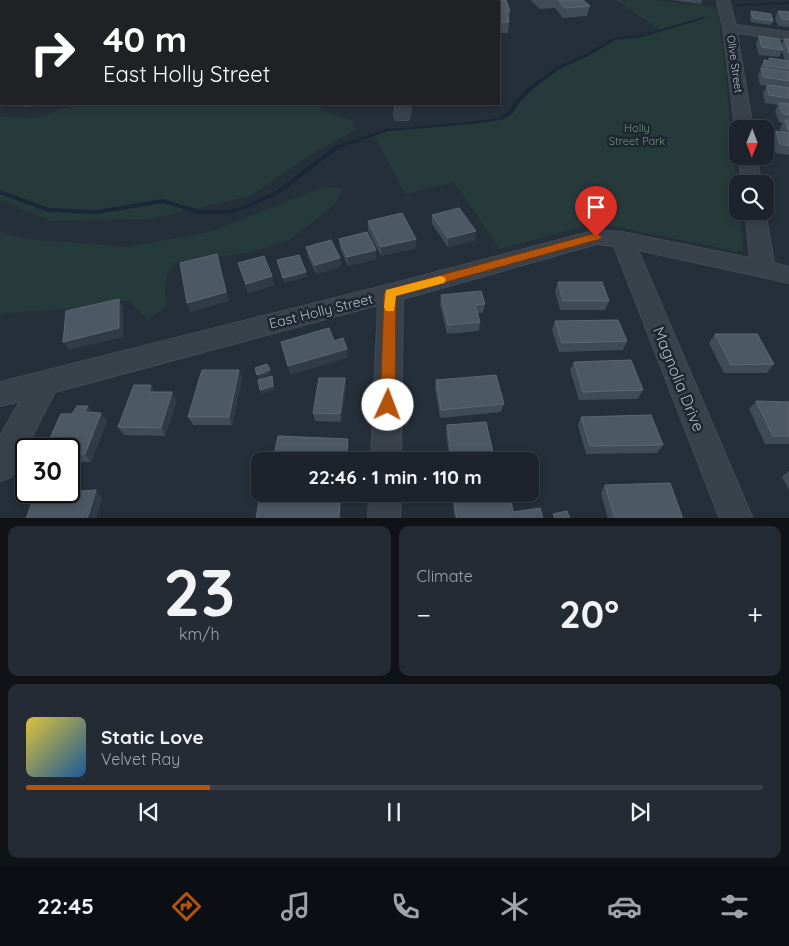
<!DOCTYPE html>
<meta charset="utf-8">
<style>
:root{--surface:#1c232c;--page:#252b34;--text:#f1f3f6;--muted:#a0a4a9;--line:#3a4048;--accent:#b45309}
body{margin:0;font-family:Quicksand,sans-serif;background:var(--page);color:var(--text);height:100vh;display:flex;flex-direction:column;font-size:19px;white-space:nowrap}
*{box-sizing:border-box;margin:0}
p{font-size:16px;color:var(--muted)}
.icon{flex:none;width:28px;height:28px;fill:none;stroke:currentColor;stroke-width:2;stroke-linecap:round;stroke-linejoin:round}
.map{position:relative;height:518px;overflow:hidden}
.side{display:flex;flex-direction:column;gap:8px;padding:8px;background:#0f1318;flex:1}
.side>*{flex:none}
.top-card{position:absolute;left:0px;top:0px;width:500px;height:105px;box-shadow:0 2px 8px #0003,0 0 0 1px var(--line);background:#202124;color:#fff;overflow:hidden}
.needle{width:32px;rotate:181deg}
.fabs{position:absolute;left:729px;top:120px;display:grid;gap:10px}
.fabs a{display:grid;place-items:center;width:45px;height:45px;border-radius:10px;background:var(--surface);box-shadow:0 2px 8px #0003,0 0 0 1px var(--line);font-size:25px}
.speed{position:absolute;left:15px;top:438px;display:flex;gap:10px;font-size:25px;font-weight:700;text-align:center}
.speed>*{display:grid;place-content:center;width:65px;height:65px;border-radius:50%;background:var(--surface);box-shadow:0 2px 8px #0003,0 0 0 1px var(--line);line-height:1}
.speed .limit{border:2px solid #111;border-radius:8px;background:#fff;color:#111}
.pin{position:absolute;display:grid;place-items:center;width:42px;height:42px;color:#fff;margin:-51px -21px;border-radius:50% 50% 50% 0;rotate:-45deg;box-shadow:0 0 5px #0007}
.pin .icon{rotate:45deg}
.me{position:absolute;width:55px;margin:-28px;rotate:2deg;stroke-linejoin:round;filter:drop-shadow(0 0 4px #0008)}
.turn{display:flex;align-items:center;gap:18px;height:105px;padding:0 20px;font-size:22px}
.turn .icon{width:65px;height:65px;stroke-width:2.5}
.turn b{display:block;font-size:35px;line-height:42px}
.big{font-size:38px;font-weight:700;line-height:1.1}
.side .tile{flex:1;display:flex;flex-direction:column;justify-content:center;gap:8px;min-width:0;padding:0 18px;border-radius:10px;background:var(--page)}
.side .dial{align-items:center;gap:0}
.dial b{font-size:65px;line-height:1}
.song{display:flex;align-items:center;gap:15px}
.cover{width:60px;height:60px;border-radius:8px;background:linear-gradient(135deg,hsl(50 70% 55%),hsl(210 70% 35%))}
.played{height:5px;border-radius:2px;background:linear-gradient(90deg,var(--accent) 25%,var(--line) 25%)}
.keys{display:flex;justify-content:space-around;direction:ltr}
.heat{display:flex;justify-content:space-between;align-items:center;font-size:28px;direction:ltr}
.side .tiles{flex:1;display:grid;gap:8px;grid-template-columns:1fr 1fr}
.tile:last-child{grid-column:span 2}
.trip{position:absolute;left:251px;top:452px;width:288px;height:50px;border-radius:10px;background:var(--surface);box-shadow:0 2px 8px #0003,0 0 0 1px var(--line);font-weight:700;line-height:50px;text-align:center}
.tab-bar{display:flex;height:80px;justify-content:space-around;align-items:center;background:#0b0e12;color:var(--muted)}
.tab-bar .icon{width:35px;height:35px}
.tab-bar .active{color:var(--accent)}
.tab-bar b{font-size:22px;color:var(--text)}
.map>svg:first-child{display:block}
</style>
<div class="map">
<svg width="789" height="519" viewBox="0 0 789 519">
<rect width="100%" height="100%" fill="#252f3a"/>
<g fill="#273a3b">
<path d="M616 0H652L718 7 737 187 738 211H740L743 251H734L604 224 579 228 500 249 454 182 405 194 373 133 387 130 472 123 499 119 510 113 516 103 532 87 558 68 587 55 614 39 642 36 660 30Z"/>
<path d="M72 104H323L320 110 353 121 356 130 315 152 250 196 151 219 51 221 0 200V117L41 118Z"/>
<path d="M326 186 343 189 332 207 289 240 253 252 174 263C162 280 164 286 167 306L147 320 129 300 87 308 6 313 0 315V232L27 239 128 247 210 232Z"/>
</g>
<g fill="none" stroke-linecap="round" stroke-linejoin="round">
<g fill="#192737" fill-rule="evenodd">
<path d="M789 2V4L737 6 735 5 737 4Z"/>
<path d="M703 17 706 18 642 37 615 40 588 56 559 69 534 88 518 104 512 114 501 120 472 124 388 131 339 148 280 193 245 209 227 214H200L163 203 97 214 48 212 0 194V190L49 208 97 210 163 199 200 210H227L241 207 276 191 335 146 387 129 472 122 498 118 508 112 514 102 530 86 557 67 586 54 613 38 642 35Z"/>
</g>
<g stroke="#424a54" stroke-width="2">
<g id="minor">
<rect x="19" y="0" width="12" height="1"/>
<path d="M209 0H221L222 1H210Z"/>
<rect x="401" y="0" width="12" height="1"/>
<path d="M717 0H729L736 25 789 32V40L737 33 753 129H738V132L735 129 723 28Z"/>
<path d="M395 104H411L410 116 408 120H396L394 116Z"/>
<path d="M739 156H757L761 184H741Z"/>
<path d="M745 211H765L774 263 789 267V283L638 250 753 519H720L614 246 597 244 403 299 401 461H371L378 305 55 392 11 477 0 481V436L20 401 0 406V382L391 284 597 230 622 232 750 258Z"/>
<path d="M369 494H401L400 519H368Z"/>
</g>
</g>
<g stroke="#424a54" stroke-width="1">
<rect id="major" x="0" y="34" width="1" height="10"/>
</g>
<path stroke="#405354" stroke-width="2" stroke-dasharray="2.5 2.5" stroke-linecap="butt" d="M252 1 263 0"/>
<use href="#minor" fill="#39414b" fill-rule="evenodd"/>
<use href="#major" fill="#57606b" fill-rule="evenodd"/>
</g>
<g fill="#404b58">
<path d="M489 0H506L510 11 508 33H499V1H489Z"/>
<path d="M530 0H583L590 6 587 16 563 18 555 8 540 9Z"/>
<path d="M671 0H702L701 4Z"/>
<path d="M751 11 773 21 771 25 751 22 750 15Z"/>
<path d="M778 11 789 12V27L778 26 775 18Z"/>
<path d="M759 36 781 45 784 39H789V155L776 153 771 140 776 131 781 132 780 128 783 123 779 122 775 111 778 105 765 103 763 93 767 86 760 85 758 76 760 71V68L764 60 768 61 769 58 785 60 782 51 779 57 759 55 756 44Z"/>
<path d="M23 104H39L38 106 24 107Z"/>
<path d="M432 215 475 240 448 247 432 224Z"/>
<path d="M368 221 416 248 381 256 368 230Z"/>
<path d="M339 239 376 259 348 266 340 248Z"/>
<path d="M306 247 340 258 341 267 316 274 308 256Z"/>
<path d="M238 263 272 276 274 285 248 293Z"/>
<path d="M558 282 609 301 605 310H560L555 291Z"/>
<path d="M441 295 485 304 483 313H478L480 322 479 331 447 334 440 304Z"/>
<path d="M555 321 627 341 623 350 559 352 552 330Z"/>
<path d="M715 334 774 364 767 373H724L709 343Z"/>
<path d="M574 362 643 390 638 399 579 400 570 370Z"/>
<path d="M242 378 232 425H193L188 417Z"/>
<path d="M436 380 504 404 501 412 440 418 435 388Z"/>
<path d="M346 387 341 422 315 421 313 413Z"/>
<path d="M155 392 177 400 165 436 124 435 118 427Z"/>
<path d="M756 401 789 402V444H765L749 409Z"/>
<path d="M93 413H101L107 421 91 462H69V449L72 414Z"/>
<path d="M581 417 663 445 657 453 586 454 578 425Z"/>
<path d="M447 425 495 461H450L446 433Z"/>
<path d="M789 471V490L782 477Z"/>
<path d="M605 485 683 519H608L601 493Z"/>
<path d="M454 500 513 512 543 519H455L453 507Z"/>
</g>
<g fill="#303b47">
<path d="M161 0H170V1H150Z"/>
<rect x="179" y="0" width="15" height="1"/>
<path d="M476 231 475 240 448 247V238Z"/>
<path d="M416 239V248L381 256V247Z"/>
<path d="M376 250V259L348 266 347 257Z"/>
<path d="M217 254 229 301 190 312 187 303Z"/>
<path d="M340 258 341 267 316 274 315 265Z"/>
<path d="M306 272 307 277 284 283 283 278Z"/>
<path d="M272 276 274 285 248 293 246 284Z"/>
<path d="M119 299 123 308V337L69 350 63 342Z"/>
<path d="M347 349 348 358 290 375 288 366Z"/>
<path d="M239 370 242 378 232 425 229 417Z"/>
<path d="M270 370 271 374 259 379 257 375Z"/>
<path d="M272 376 275 390 261 394 260 390Z"/>
<path d="M345 378 346 387 341 422 340 414Z"/>
<path d="M151 385 156 394 149 392Z"/>
<path d="M172 392 177 400 165 436 161 428Z"/>
<path d="M88 406 94 414 85 412Z"/>
<path d="M101 413 107 421 91 462 85 454Z"/>
<path d="M348 439 349 446 347 461H346Z"/>
<path d="M96 490 102 498 96 519H87Z"/>
<path d="M340 494 342 499 340 519H339Z"/>
</g>
<g fill="#4c5864" stroke="#5c6773">
<rect x="99" y="0" width="16" height="1"/>
<rect x="123" y="0" width="15" height="1"/>
<path d="M149 0H161L150 1H149Z"/>
<path d="M329 0H330L331 1H319Z"/>
<rect x="371" y="0" width="20" height="1"/>
<path d="M493 0H506L510 11H506L509 22H499V1H493Z"/>
<path d="M558 0H583L590 6 565 8Z"/>
<path d="M751 11 771 14 773 21 753 18Z"/>
<path d="M778 11 789 12V20L782 19Z"/>
<path d="M759 36 779 39 783 50 762 47Z"/>
<path d="M784 39H789V53Z"/>
<path d="M769 58 789 61V69L765 66 764 60 770 61Z"/>
<path d="M762 68 789 72V81L763 77Z"/>
<path d="M767 85 789 88V98L769 95Z"/>
<path d="M779 103 789 104V115L783 114Z"/>
<path d="M785 120H789V130H788Z"/>
<path d="M776 131 789 133V146L780 144Z"/>
<path d="M459 208 476 231 448 238 432 215Z"/>
<path d="M402 213 416 239 381 247 368 221Z"/>
<path d="M367 232 376 250 347 257 339 239Z"/>
<path d="M331 240 340 258 315 265 306 247Z"/>
<path d="M217 254 226 292 187 303 180 263Z"/>
<path d="M299 255 306 272 283 278 277 260Z"/>
<path d="M264 256 272 276 246 284 238 263Z"/>
<path d="M558 282H602L609 301H563Z"/>
<path d="M481 291 485 304 475 305 480 322 448 325 441 295Z"/>
<path d="M119 299V328L63 342 66 311Z"/>
<path d="M618 320 627 341 562 343 555 321Z"/>
<path d="M329 328 334 341 343 338 347 349 288 366 281 342Z"/>
<path d="M715 334H757L774 364 731 365Z"/>
<path d="M631 360 643 390 583 392 574 362Z"/>
<path d="M267 364 270 370 257 375 255 368Z"/>
<path d="M202 370H239L229 417H188Z"/>
<path d="M496 375 504 404 441 410 436 380Z"/>
<path d="M272 376 273 386 260 390 258 380Z"/>
<path d="M319 378H345L340 414 313 413Z"/>
<path d="M134 385H151L149 392H172L161 428 118 427Z"/>
<path d="M756 401 789 402V436H773Z"/>
<path d="M77 406H88L85 412 101 413 85 454H69V449H45L61 414H72Z"/>
<path d="M651 415 663 445 590 446 581 417Z"/>
<path d="M486 422 495 461H452L447 425Z"/>
<path d="M278 436 348 439 346 461H273Z"/>
<path d="M670 483 683 519H615L605 485Z"/>
<path d="M96 490 87 519H26L35 494Z"/>
<path d="M260 494H340L339 519H256Z"/>
<path d="M510 495 513 512 540 508 543 519H457L454 500Z"/>
<path d="M567 511 570 519H555L553 514Z"/>
</g>
<path fill="#b45309" stroke="#753606" d="M596 233 602 237 600 239 396 296 395 405 393 410 388 412 382 410 380 405 384 294 386 290Z"/>
<path fill="#f59e0b" d="M440 276 444 277 446 280 444 283 396 296 394 311H386L384 307 386 290Z"/>
<g text-anchor="middle" stroke-width="5" stroke-linejoin="round" paint-order="stroke">
<g font-size="11" fill="#b4bcc6" stroke="#1e2630">
<text transform="translate(735 64) rotate(82)" y="4">Olive Street</text>
</g>
<g font-size="11" fill="#6d9575" stroke="#1e2630">
<text x="637" y="132">Holly<tspan x="637" dy="13">Street Park</tspan></text>
</g>
<g font-size="14" fill="#b4bcc6" stroke="#1e2630">
<text transform="translate(321 311) rotate(-14)" y="5">East Holly Street</text>
</g>
<g font-size="16" fill="#b4bcc6" stroke="#1e2630">
<text transform="translate(679 379) rotate(68)" y="6">Magnolia Drive</text>
</g>
</g>
</svg>
<div class="fabs">
<a><svg class="needle" viewBox="-14 -14 28 28"><path d="M0-13l5 13h-10z" fill="#e53935"/><path d="M0 13l5-13h-10z" fill="#a0a4a9"/></svg></a>
<a><svg class="icon" aria-label="search" viewBox="0 0 24 24"><circle cx="10" cy="10" r="6"/><path d="M15 15l6 6"/></svg></a>
</div>
<div class="speed"><div class="limit">30</div></div>
<div class="pin" style="left:596px;top:237px;background:#d93025"><svg class="icon" aria-label="arrive" viewBox="0 0 24 24"><path d="M6 21V4h12l-3 4 3 4H6"/></svg></div>
<svg class="me" style="left:388px;top:405px" viewBox="-20 -20 40 40"><circle r="19" fill="#fff"/><path d="M0-13L10 11 0 6-10 11z" fill="#b45309"/></svg>
<div class="trip">22:46 · 1 min · 110 m</div>
<div class="top-card">
<div class="turn"><svg class="icon" aria-label="right" viewBox="0 0 24 24"><path d="M7 20v-9h11M14 6l5 5-5 5"/></svg><div><b>40 m</b>East Holly Street</div></div>
</div>
</div>
<section class="side">
<div class="tiles">
<div class="tile dial"><b>23</b><p>km/h</p></div>
<div class="tile"><p>Climate</p>
<div class="heat"><a>−</a><b class="big">20°</b><a>+</a></div>
</div>
<div class="tile">
<div class="song"><i class="cover"></i><div><b>Static Love</b><p>Velvet Ray</p></div></div>
<div class="played"></div>
<div class="keys"><svg class="icon" aria-label="previous" viewBox="0 0 24 24"><path d="M18 5L8 12l10 7zM5 5v14"/></svg><svg class="icon" aria-label="pause" viewBox="0 0 24 24"><path d="M8 5v14M16 5v14"/></svg><svg class="icon" aria-label="next" viewBox="0 0 24 24"><path d="M6 5l10 7-10 7zM19 5v14"/></svg></div>
</div>
</div>
</section>
<nav class="tab-bar">
<b>22:45</b>
<svg class="icon active" aria-label="directions" viewBox="0 0 24 24"><path d="M12 3l9 9-9 9-9-9zM9 14v-3h6M13 9l2 2-2 2"/></svg>
<svg class="icon" aria-label="music" viewBox="0 0 24 24"><path d="M9 18V5l10-2v13"/><circle cx="6" cy="18" r="3"/><circle cx="16" cy="16" r="3"/></svg>
<svg class="icon" aria-label="phone" viewBox="0 0 24 24"><path d="M5 4h4l2 5-3 2q2 4 5 5l2-3 5 2v4C11 20 4 13 5 4z"/></svg>
<svg class="icon" aria-label="climate" viewBox="0 0 24 24"><path d="M12 3v18M4 7l16 10M4 17L20 7"/></svg>
<svg class="icon" aria-label="car" viewBox="0 0 24 24"><path d="M5 17H2v-5l4-1 3-4h7l3 4 3 1v5h-3M9 17h6M6 11h13"/><circle cx="7" cy="17" r="2"/><circle cx="17" cy="17" r="2"/></svg>
<svg class="icon" aria-label="filters" viewBox="0 0 24 24"><path d="M4 7h16M4 17h16"/><circle cx="9" cy="7" r="2"/><circle cx="15" cy="17" r="2"/></svg>
</nav>
